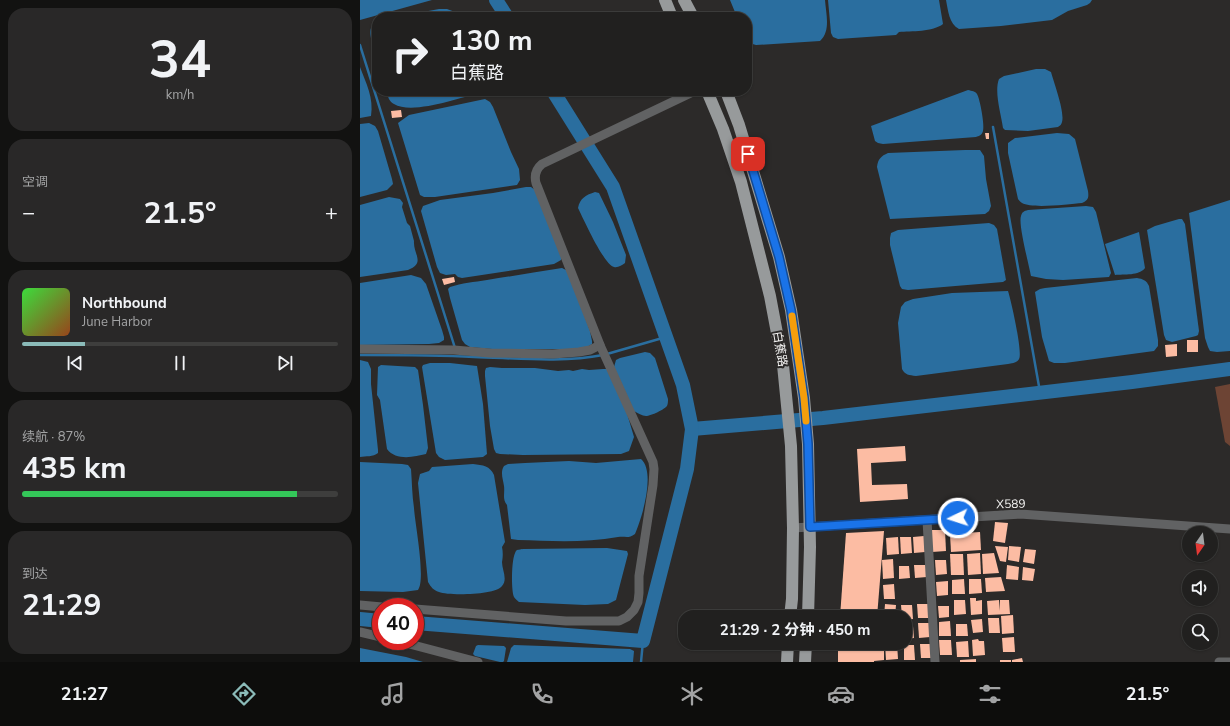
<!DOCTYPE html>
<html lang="zh">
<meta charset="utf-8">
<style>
:root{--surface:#21201f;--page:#292828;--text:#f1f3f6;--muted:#a2a3a4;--line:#3e3e3d;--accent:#8bbbb9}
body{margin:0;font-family:"Nunito Sans","Noto Sans SC",sans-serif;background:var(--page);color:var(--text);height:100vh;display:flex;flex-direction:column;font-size:15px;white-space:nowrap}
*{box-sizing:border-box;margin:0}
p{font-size:13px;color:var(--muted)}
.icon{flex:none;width:22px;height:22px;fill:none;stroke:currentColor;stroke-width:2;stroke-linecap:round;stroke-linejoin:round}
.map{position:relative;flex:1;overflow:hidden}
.drawer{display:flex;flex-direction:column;gap:8px;padding:8px;background:#121211;width:360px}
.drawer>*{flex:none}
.banner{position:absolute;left:12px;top:12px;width:380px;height:84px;border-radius:16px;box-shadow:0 1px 3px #0004,0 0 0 1px var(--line);background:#21201f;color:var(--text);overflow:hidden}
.needle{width:26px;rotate:194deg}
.tools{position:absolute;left:822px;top:526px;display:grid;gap:8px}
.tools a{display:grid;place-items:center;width:36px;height:36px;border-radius:50%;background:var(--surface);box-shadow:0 1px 3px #0004,0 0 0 1px var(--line);font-size:20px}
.speed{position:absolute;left:12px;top:598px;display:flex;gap:8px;font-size:20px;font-weight:700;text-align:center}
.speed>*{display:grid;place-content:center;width:52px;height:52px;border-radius:50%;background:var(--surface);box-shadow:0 1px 3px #0004,0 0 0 1px var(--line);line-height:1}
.speed .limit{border:6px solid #d22;background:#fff;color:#111}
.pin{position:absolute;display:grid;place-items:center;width:34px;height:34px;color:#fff;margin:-17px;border-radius:8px;box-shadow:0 2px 6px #0006}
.me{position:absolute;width:44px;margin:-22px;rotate:266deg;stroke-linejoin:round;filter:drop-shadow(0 0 3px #0008)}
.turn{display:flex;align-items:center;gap:14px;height:84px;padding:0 12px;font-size:18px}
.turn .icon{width:52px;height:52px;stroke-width:2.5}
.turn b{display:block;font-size:28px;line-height:34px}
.big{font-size:30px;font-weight:700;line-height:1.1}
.drawer .card{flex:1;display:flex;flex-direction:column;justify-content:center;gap:6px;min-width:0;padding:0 14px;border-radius:16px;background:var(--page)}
.drawer .dial{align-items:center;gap:0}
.dial b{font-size:52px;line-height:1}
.song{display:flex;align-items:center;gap:12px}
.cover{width:48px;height:48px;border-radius:6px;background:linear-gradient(135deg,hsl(120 70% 55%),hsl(20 70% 35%))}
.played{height:4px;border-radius:2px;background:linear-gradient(90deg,var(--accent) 20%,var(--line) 20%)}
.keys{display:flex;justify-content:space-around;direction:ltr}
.heat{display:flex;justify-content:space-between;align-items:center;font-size:22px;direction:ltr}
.charge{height:6px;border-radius:3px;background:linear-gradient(90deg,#34c759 87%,var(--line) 0)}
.trip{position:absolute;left:318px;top:610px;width:234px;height:40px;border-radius:16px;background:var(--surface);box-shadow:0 1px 3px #0004,0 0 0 1px var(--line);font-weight:700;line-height:40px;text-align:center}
.tabs{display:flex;height:64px;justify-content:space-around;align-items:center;background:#0d0d0c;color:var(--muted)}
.tabs .icon{width:28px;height:28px}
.tabs .on{color:var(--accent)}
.tabs b{font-size:18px;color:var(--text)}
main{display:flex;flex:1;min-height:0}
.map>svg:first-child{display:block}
</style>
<main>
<section class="drawer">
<div class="card dial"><b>34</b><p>km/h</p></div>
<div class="card"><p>空调</p>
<div class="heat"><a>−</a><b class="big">21.5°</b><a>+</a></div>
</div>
<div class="card">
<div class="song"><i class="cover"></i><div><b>Northbound</b><p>June Harbor</p></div></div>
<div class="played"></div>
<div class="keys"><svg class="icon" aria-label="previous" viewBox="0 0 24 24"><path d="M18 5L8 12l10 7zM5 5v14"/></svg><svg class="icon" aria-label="pause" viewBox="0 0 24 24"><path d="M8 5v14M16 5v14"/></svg><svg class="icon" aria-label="next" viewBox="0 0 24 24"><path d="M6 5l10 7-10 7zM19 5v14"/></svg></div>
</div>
<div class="card"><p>续航 · 87%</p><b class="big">435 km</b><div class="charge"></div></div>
<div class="card"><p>到达</p><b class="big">21:29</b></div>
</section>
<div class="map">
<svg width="870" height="662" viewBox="0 0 870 662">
<rect width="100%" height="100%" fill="#2c2a29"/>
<path fill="#6d4434" d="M870 384V446L865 442 855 387Z"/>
<g fill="#2a6e9f">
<path d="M0 0H72L0 20Z"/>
<path d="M370 0H465C466 14 471 31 460 41L396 45 389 43 387 41V17H377Z"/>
<path d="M468 0H579L583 24C573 32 551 31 539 32L536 35 478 39 473 37 471 33Z"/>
<path d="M586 0H732L730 3 727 5 708 11 692 20 641 26 599 29C589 24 588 10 586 0Z"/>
<path d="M79 9H87L103 15V17H37Z"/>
<path d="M17 22V58C15 51 7 33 12 26 12 26 17 22 17 22Z"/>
<path d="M0 67C6 83 14 98 11 116L0 118Z"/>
<path d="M676 69H685L691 72C694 83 705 112 702 122 701 125 701 125 698 127L668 131 645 130 643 128C641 114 634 92 639 79L644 76Z"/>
<path d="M608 90C612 91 615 91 617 94 620 99 625 126 623 131 622 135 619 136 616 137L523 144 518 143 515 141 511 126Z"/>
<path d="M26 91H122L119 93C99 98 52 115 34 104 29 102 28 96 26 91Z"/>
<path d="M125 99 130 102 133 107 151 152 159 169 160 180 157 185 75 197H64L60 195 38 123 49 115Z"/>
<path d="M9 123 15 126 18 131 32 179 33 184 27 190 0 197V124Z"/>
<path d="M697 133 709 134 715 139 728 191C729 198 728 200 722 203 710 204 672 209 662 203 660 202 659 200 658 199L648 153V143L655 138Z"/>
<path d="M605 150H620L624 156 626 179 631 206 629 211 625 214 530 219 517 167C518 159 521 156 528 153Z"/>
<path d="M166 187H171L175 190 202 256 201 260 194 264 102 278 98 277 95 274 86 275 80 273 77 267 61 211 63 206 80 200 133 193Z"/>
<path d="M235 192 239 193 253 222 266 255 265 263C262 265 258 268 254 267 244 265 223 218 218 208 220 198 226 195 235 192Z"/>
<path d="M29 197 40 199 43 203 42 207 47 223 50 226 54 241C53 254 66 263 48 270L0 277V205Z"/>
<path d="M870 200V351L857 352 850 351 848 347 845 338 830 221 829 213Z"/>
<path d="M726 206 733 207 736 212 751 273 749 277 703 280 686 279 671 276C669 265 658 224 661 216 662 212 664 211 668 210Z"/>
<path d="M819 219H822L825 224 839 331 838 335 836 336 812 342 806 340 804 335 787 230 795 226Z"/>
<path d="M629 223 634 225 637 229 646 280 643 282 548 290 542 289 540 286 530 245V238L531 233 538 230Z"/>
<path d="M779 232 785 268C779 276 764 274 755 275L745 244Z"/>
<path d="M202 268 208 271 230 331 232 341V344L227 347 218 349H132L110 347 105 344 102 340 90 298 88 289 90 287C102 283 114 282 127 280 152 276 177 272 202 268Z"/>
<path d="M51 275 61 278 66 284 82 330 84 337V340L79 343 69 344 0 345V283Z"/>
<path d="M777 278C783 279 786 280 789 286L798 340V346L794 351 705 363H694L689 361 682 337 675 292 680 289 685 288Z"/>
<path d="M648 291C651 300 663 353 659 359 657 363 652 363 648 364L556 376C549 375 545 375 542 369L538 323 541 307 545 302 553 299 592 293Z"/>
<path d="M285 352 290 353 295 358 308 399C308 401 308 404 307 406 305 409 291 416 286 416 282 416 278 413 274 411L254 367 256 360 260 358Z"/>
<path d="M0 360 8 362 11 369V384L18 450V453C13 457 6 456 0 457Z"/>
<path d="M70 363H90L117 366 123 404 127 454 123 457 85 460 79 457 76 453 62 367 63 365Z"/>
<path d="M21 365 55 367 58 370 63 405 68 448 66 454C54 457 36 461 27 449L20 400 17 395 18 367Z"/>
<path d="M130 367 142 368H175L198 371 209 370 213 371 222 369 229 370 243 369H247L266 410 274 437 269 451 261 454 163 455 140 454 136 453 134 449 130 426 125 376V371L126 368Z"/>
<path d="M281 459C296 472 282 518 275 534 268 539 266 536 258 537 225 543 191 541 158 540L151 539 147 505C142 499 145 493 144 486 143 479 140 472 144 466L148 464 165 463 209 461 236 463Z"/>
<path d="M0 462 42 464 48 465 51 469C52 482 52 495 54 508 55 524 66 579 58 590L43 592 0 591Z"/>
<path d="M113 464C123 465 130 466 134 475L145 542 142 547C143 552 143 556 142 562 142 570 148 579 142 586 136 595 89 596 79 592 73 590 71 587 68 582L58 483 60 474 69 471 72 467Z"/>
<path d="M247 548 267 551 268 554 256 600 248 604 225 605 159 602C157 600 155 599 154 597 151 590 151 554 157 550 157 550 163 549 163 549Z"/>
<path d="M118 645 144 646 146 648 144 661 143 662H140L115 656 113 654 116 646Z"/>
<path d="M154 645 270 649 274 651 273 662H147L151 648Z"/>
<path d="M0 648 46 657 63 662H0Z"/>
</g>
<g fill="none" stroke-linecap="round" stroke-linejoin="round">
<g stroke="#2a6e9f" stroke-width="2.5">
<path d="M0 45 95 348"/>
<path d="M633 127 680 392"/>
<path d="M247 354 306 337"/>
<path d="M0 355C38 355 76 355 114 357 155 358 202 363 243 355"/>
<path d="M281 662 283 641"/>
</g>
<g stroke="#2a6e9f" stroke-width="14">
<path d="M136 0 147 17"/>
<path d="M332 429 463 418 772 382 870 369"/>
<path d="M0 619 21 621"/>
<path d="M55 623 283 641 327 469 332 429 323 385 253 187 193 91"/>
</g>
</g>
<g fill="#fcbca3">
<path d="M41 110 42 117 32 118 31 111Z"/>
<path d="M625 133H629V139H626Z"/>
<path d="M94 277 95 282 84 285 82 279Z"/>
<rect x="827" y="340" width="11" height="12"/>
<path d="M817 344V356L806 357 805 345Z"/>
<path d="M545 446 546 461 511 463 512 485 547 484 548 499 500 502 497 449Z"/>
<path d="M635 522 648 523 645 543 633 541Z"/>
<path d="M571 530H585L586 551 572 552Z"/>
<path d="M524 531 517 617H480L486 533Z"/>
<path d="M620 532 621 550 591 552 590 534Z"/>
<path d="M564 536 565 552 554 553 553 537Z"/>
<path d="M538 537 539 554 527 555 526 538Z"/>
<path d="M540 537H551L552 553 541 554Z"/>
<path d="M635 546 648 547 646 562 640 561Z"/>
<path d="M649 546 661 547 659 562 648 560Z"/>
<path d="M665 549 676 550 674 564 663 562Z"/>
<path d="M620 553 621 574 608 575 607 554Z"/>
<path d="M634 553 639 573 623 574 622 554Z"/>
<path d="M590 554H603L604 575H591Z"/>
<path d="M533 559 534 578 523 579 522 560Z"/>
<path d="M575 560H586L587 574 576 575Z"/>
<path d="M554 565H567V577L555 578Z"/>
<path d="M647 565 659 567 658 580 646 579Z"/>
<path d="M539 566H549L550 578 539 579Z"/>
<path d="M663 567 675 569 673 581 662 580Z"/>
<path d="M641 577 645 591 626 592 625 578Z"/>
<path d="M604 579 605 594H592V580Z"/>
<path d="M609 579H621L622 593 609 594Z"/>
<path d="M588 581V595L577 596 576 582Z"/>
<path d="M534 584 535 599H524L523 585Z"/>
<path d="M610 598H616V601L622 600V614L611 615Z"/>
<path d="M594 600H605L606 614 594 615Z"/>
<path d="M639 600 640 611V600H649L650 614 628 615 627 601Z"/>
<path d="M525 604 536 605 535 617H524Z"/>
<path d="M557 604H568L569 618H558Z"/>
<path d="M541 605H552L553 619 545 620V617H542Z"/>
<path d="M578 606H589V617L579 618Z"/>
<path d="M653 615 654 633 642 634 641 616Z"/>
<path d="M628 618H639L640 633H629Z"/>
<path d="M622 619 623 632 613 633 611 620Z"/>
<path d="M590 621 591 636H579V622Z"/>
<path d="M558 623H569L570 637 559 638Z"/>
<path d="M596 624H607L608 636H596Z"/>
<path d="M545 626H553L554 638 545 639Z"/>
<path d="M654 637 655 652H643L642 638Z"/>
<path d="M618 639 619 641H624L625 655 613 656 612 640Z"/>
<path d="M579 640H591L592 655H580Z"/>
<path d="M608 641 609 657H597L596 642Z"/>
<path d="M478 643H515V645L524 644V660L514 661V662H478Z"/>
<path d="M537 643 538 659 526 660 525 644Z"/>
<path d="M560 644H571V658H561Z"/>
<path d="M544 645H554L555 660H544Z"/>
<path d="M662 658 663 662H652V660Z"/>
<path d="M616 659V662H600V660Z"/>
<rect x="640" y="660" width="11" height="2"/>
</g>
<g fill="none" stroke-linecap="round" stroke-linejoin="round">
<g stroke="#616263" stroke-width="9">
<path d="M0 349 94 350 130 353 193 354 219 352 230 350 240 345"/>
<path d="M567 520 575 662"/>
<path d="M433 528 660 514 870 529"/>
<path d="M0 605 22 607"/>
<path d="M55 609 206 621H259L267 617 274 610 278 602 279 593V576L293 485 294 469 293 462 240 345 176 183C174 175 176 169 182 164L335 91"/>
<path d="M0 632 21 637"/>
<path d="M38 641 118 662"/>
<path d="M859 662H870"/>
</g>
<g stroke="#979a9b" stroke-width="12">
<path d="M305 0 312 17"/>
<path d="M324 0 333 17"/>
<path d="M347 91 363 129 381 182 410 296 423 365 431 446 433 528 432 599 430 617"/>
<path d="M366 91 379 125 419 257 431 310 444 398 448 444 450 547 448 617"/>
<path d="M427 662 428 643"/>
<path d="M445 662 446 643"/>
</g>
</g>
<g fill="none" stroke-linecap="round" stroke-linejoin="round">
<g stroke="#114b97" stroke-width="10">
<path id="route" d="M388 154 419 257 431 310 444 398 448 444 450 527 598 518"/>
</g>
<use href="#route" stroke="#1a73e8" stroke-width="7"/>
<path stroke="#f59e0b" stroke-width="7" d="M432 316 444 398 446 421"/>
</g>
<g text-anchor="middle" stroke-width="4" stroke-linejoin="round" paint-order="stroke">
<g font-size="12" fill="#f5f4f3" stroke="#2c2a29">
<text transform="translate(420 349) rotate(80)" y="4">白蕉路</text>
<text transform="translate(651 504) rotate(-1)" y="4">X589</text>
</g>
</g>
</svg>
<div class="tools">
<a><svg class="needle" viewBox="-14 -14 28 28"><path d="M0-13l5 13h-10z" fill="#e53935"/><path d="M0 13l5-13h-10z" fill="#a2a3a4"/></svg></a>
<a><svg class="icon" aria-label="sound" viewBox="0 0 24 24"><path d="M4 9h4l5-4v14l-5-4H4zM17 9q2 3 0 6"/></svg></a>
<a><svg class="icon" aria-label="search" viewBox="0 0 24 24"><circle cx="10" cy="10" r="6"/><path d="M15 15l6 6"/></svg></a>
</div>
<div class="speed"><div class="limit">40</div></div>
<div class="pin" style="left:388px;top:154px;background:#d93025"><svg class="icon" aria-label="arrive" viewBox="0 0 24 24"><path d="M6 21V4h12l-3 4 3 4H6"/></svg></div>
<svg class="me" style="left:598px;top:518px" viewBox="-20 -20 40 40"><circle r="17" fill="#1a73e8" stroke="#fff" stroke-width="3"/><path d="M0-11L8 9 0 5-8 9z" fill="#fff"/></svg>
<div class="trip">21:29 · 2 分钟 · 450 m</div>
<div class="banner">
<div class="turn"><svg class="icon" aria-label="right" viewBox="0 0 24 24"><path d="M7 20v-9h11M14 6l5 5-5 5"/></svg><div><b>130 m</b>白蕉路</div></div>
</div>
</div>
</main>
<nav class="tabs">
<b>21:27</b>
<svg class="icon on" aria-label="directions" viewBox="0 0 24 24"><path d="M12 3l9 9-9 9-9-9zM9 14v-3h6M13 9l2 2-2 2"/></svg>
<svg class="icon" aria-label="music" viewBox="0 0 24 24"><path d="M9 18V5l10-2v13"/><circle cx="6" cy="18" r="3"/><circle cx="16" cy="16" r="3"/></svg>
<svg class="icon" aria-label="phone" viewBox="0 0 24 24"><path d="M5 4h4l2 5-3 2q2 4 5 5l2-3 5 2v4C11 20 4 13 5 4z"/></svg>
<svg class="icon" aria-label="climate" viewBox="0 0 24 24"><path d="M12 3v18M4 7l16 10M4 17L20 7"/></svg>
<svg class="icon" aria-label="car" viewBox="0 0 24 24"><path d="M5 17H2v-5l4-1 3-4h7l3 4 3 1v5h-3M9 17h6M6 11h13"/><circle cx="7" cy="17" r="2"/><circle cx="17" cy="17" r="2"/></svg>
<svg class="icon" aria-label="filters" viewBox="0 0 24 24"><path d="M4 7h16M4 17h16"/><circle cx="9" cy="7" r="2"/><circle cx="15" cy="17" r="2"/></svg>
<b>21.5°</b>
</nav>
